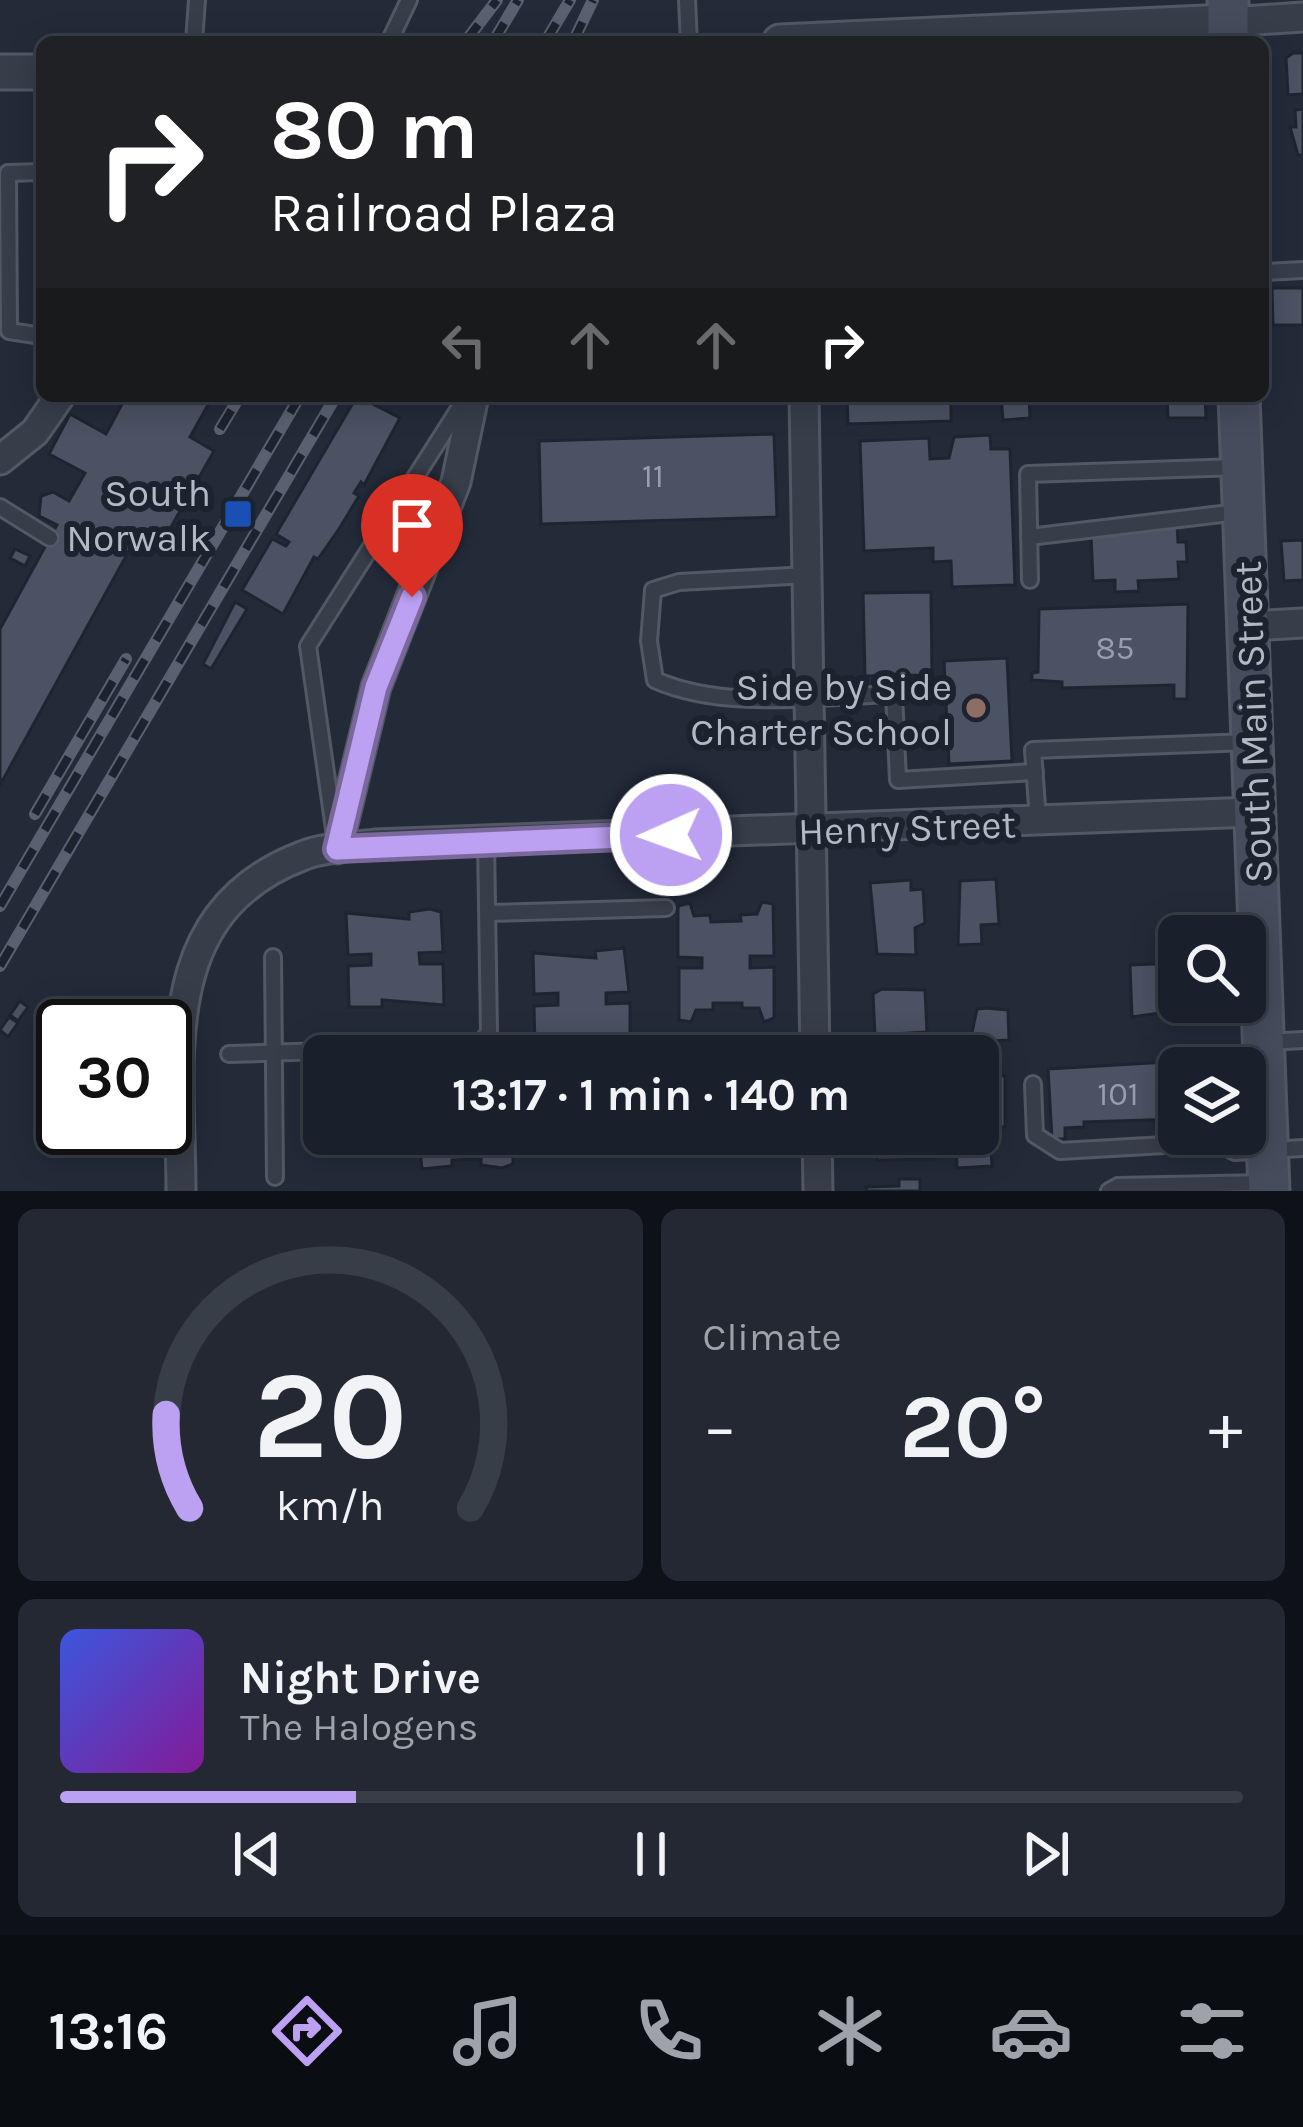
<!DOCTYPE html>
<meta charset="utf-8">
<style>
:root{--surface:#1a202b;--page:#232833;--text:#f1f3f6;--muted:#9fa3a9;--line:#383e47;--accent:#bca0f2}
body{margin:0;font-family:Karla,sans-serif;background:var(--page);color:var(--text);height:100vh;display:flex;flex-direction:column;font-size:45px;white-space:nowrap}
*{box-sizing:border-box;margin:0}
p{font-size:39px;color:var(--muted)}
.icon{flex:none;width:66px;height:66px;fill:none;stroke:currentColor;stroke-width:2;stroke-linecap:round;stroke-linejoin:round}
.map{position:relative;height:1191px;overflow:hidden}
.sheet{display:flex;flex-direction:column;gap:18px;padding:18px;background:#0e1218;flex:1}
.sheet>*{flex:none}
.top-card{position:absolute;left:36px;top:36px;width:1233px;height:366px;border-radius:18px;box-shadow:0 6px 30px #0003,0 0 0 3px var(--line);background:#202124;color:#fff;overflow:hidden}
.fabs{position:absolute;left:1158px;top:915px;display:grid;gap:24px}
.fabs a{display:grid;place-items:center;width:108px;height:108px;border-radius:18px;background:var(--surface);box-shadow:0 6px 30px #0003,0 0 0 3px var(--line);font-size:60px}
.speed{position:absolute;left:36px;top:999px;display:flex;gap:24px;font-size:60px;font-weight:700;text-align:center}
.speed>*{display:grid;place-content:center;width:156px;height:156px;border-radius:50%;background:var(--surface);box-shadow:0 6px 30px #0003,0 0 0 3px var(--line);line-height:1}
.speed .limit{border:6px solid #111;border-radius:18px;background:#fff;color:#111}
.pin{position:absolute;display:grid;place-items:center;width:102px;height:102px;color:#fff;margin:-123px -51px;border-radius:50% 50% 50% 0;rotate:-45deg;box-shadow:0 0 12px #0007}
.pin .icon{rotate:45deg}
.me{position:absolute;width:132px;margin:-66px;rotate:268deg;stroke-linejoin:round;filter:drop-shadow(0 0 9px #0008)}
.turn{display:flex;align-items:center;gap:42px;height:252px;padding:0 36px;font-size:54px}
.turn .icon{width:156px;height:156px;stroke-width:2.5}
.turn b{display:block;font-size:84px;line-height:102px}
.lanes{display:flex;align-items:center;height:114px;padding:0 36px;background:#0003;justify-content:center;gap:60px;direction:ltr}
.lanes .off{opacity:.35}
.big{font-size:90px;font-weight:700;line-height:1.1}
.sheet .card{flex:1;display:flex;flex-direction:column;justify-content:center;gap:18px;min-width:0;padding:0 42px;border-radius:18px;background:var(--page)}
.sheet .dial{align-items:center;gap:0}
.dial svg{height:312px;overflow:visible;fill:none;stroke:var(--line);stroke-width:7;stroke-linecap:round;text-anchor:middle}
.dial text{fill:var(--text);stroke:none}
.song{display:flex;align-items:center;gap:36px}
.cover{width:144px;height:144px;border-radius:18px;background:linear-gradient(135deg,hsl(230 70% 55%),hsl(290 70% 35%))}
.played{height:12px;border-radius:6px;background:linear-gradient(90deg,var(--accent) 25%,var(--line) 25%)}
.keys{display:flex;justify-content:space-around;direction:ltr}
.heat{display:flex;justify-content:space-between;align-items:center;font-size:66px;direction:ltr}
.sheet .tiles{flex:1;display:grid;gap:18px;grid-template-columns:1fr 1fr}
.card:last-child{grid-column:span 2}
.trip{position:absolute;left:303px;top:1035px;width:696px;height:120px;border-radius:18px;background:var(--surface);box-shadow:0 6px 30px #0003,0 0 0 3px var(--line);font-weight:700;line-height:120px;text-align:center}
.dock{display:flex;height:192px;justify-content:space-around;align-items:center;background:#0a0d11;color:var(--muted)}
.dock .icon{width:84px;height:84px}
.dock .selected{color:var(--accent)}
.dock b{font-size:54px;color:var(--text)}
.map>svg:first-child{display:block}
</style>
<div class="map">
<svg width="1303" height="1191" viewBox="0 0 1303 1191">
<rect width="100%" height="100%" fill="#232b39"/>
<g fill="#4a5263" stroke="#1e2530" stroke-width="3">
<path d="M1293 53H1303V94L1288 95 1286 58Z"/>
<path d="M1303 109V155H1298L1290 127H1296L1295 110Z"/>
<path d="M1272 288H1303V325H1273Z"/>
<path d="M107 396H213L190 437 214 451 158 550 136 538 0 785V629L57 525 39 516 41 496 53 492 69 501 85 473 49 454 70 414 106 434 122 404Z"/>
<path d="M357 396 400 418 364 485 361 482 354 493 359 496 339 529 318 559 314 557 283 614 242 590 272 539 286 546 289 542 276 534Z"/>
<path d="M847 396H951V421L848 424Z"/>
<path d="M1001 396H1029L1030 418 1003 420Z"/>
<path d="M1126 396H1205L1206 418H1168L1167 396Z"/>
<path d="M774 434 777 517 541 524 539 441Z"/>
<path d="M990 435 991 449H1010L1015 585 952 587 951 561 933 562V548L864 551 860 441 929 438 930 459 949 458 954 437Z"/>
<path d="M1177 525 1178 542H1186L1187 562H1178L1179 579 1138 581 1139 591 1115 592V580L1093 581 1091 534Z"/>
<path d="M1303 540V580L1284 581 1281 541Z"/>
<path d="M15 549 30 556 25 566 10 558Z"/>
<path d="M931 592 932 675 865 676 863 593Z"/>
<path d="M235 602 247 609 211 669 203 664Z"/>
<path d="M1188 604 1187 699H1174V685L1062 688V682L1032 680V673L1038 672 1039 609Z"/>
<path d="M1007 658 1012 761 949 764 944 661Z"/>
<path d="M996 879 999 924 981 925 982 944 958 945 960 881Z"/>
<path d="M911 880V890L923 889 925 923 915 928 916 955 877 954 870 883Z"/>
<path d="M762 902 773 904 774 956H750V968L774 967V1018L764 1022 759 1008H742V1003H713V1010H696L691 1022 679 1020V968H702V958L678 957V906L690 903 694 916 710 915 711 922 741 921 740 915 757 914Z"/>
<path d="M430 909 441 912 443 952 419 953 420 964H443L444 1005 382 1000V1007H349L348 966 371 965V954L348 955 346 913 409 919V912Z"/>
<path d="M624 948 629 992 606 993V1004L630 1003V1045L569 1040V1046H535L534 1006 558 1005V993L534 994 533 953 596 958 595 951Z"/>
<path d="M1179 963V1002H1194V1008L1132 1017 1130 965Z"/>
<path d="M882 989 925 990 927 1032 875 1035 873 994Z"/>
<path d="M20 1001 28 1007 18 1021 10 1015Z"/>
<path d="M986 1008 1008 1010 1009 1040 970 1042 977 1009Z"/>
<path d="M9 1017 18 1023 8 1037 0 1030Z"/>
<path d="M916 1049V1055L945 1056H875V1050Z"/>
<path d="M1185 1061 1186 1068H1179V1119L1084 1122V1127L1065 1128V1139H1052L1048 1069Z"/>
<rect x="978" y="1076" width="27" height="51"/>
<path d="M418 1134H513V1164L502 1168 481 1165V1159L452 1160V1166L422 1169Z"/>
<path d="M877 1134H927L935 1138V1159L877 1160Z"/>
<path d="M990 1139 992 1166 957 1168 956 1141Z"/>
<path d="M899 1179H920V1191H867L866 1187 899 1186Z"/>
</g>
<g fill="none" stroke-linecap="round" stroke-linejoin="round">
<g stroke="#525864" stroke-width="20">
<g id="service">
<path d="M687 0 689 42"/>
<path d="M194 42 197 0"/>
<path d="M389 42 409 0"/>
<path d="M42 172 8 173 9 331 42 336"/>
<path d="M1263 272 1303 270"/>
<path d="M0 507 50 538"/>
<path d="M1029 537 1238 512"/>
<path d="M808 575 679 582 653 590 649 641 655 680C725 711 820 696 894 694L898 780 1035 772"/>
<path d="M1030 580 1028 474 1239 467"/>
<path d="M1038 821 1033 750 1249 742"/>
<path d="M334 829 308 646 467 396"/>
<path d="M488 913 666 908"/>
<path d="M273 957 275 1177"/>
<path d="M1268 1042 1303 1040"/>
<path d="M229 1054 479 1046 489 1032 486 841"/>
<path d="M1033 1084 1035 1135 1060 1151 1217 1142 1235 1152 1303 1148"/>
<path d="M1109 1191 1118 1186 1263 1183"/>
</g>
</g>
<g stroke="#525864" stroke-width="33">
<g id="minor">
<path d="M1228 22 1303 17"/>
<path d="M804 396 815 1056"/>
<path d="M0 460 35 432 60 396"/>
<path d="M1250 626 1303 623"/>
<path d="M337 849 376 687 456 482 474 396"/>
<path d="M817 1134 818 1191"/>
<path d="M181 1191C181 1061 153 913 302 856 324 847 352 847 375 844L1254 812"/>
</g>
</g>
<g stroke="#525864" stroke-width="39">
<g id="tertiary">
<path d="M780 42 1228 22"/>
<path d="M0 72H42"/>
</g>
</g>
<g stroke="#525864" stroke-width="45">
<g id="secondary">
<path d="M1228 0V42"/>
<path d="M1239 396 1269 1191"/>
</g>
</g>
<use href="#service" stroke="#373e4a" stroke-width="14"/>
<use href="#minor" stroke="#373e4a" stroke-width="27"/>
<use href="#tertiary" stroke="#373e4a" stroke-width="33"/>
<use href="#secondary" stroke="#454c5c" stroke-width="39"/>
<g stroke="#596170" stroke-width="12">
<g id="rail">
<path d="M465 42 497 0"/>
<path d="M493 42 518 0"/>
<path d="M545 42 570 0"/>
<path d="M573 42 593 0"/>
<path d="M220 429 240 396"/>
<path d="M35 814 126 659"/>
<path d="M0 906 300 396"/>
<path d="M0 966 336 396"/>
</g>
</g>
<use href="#rail" stroke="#1c232e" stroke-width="8" stroke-dasharray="22" stroke-linecap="butt"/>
</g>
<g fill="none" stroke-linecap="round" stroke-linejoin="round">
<g stroke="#7a689d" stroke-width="30">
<path id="route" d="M412 597 376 687 337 849 671 835"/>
</g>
<use href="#route" stroke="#bca0f2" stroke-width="21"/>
</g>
<rect fill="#1a4fb4" stroke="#1c232e" stroke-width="4.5" x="223" y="499" width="30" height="30" rx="6"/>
<circle fill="#8d6e63" stroke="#1c232e" stroke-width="4.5" cx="976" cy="708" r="12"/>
<g text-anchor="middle" stroke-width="12" stroke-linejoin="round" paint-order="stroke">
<g font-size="33" fill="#989eac">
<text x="653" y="487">11</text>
<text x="1115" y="659">85</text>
<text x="1118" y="1105">101</text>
</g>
<g font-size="39" fill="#b2b8c5" stroke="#1c232e" text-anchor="end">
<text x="211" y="506">South<tspan x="211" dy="45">Norwalk</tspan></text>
<text x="952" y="700">Side by Side<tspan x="952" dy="45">Charter School</tspan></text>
</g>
<g font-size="39" fill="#b2b8c5" stroke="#1c232e">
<text transform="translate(1252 722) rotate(-92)" y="14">South Main Street</text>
<text transform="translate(907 827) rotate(-2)" y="14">Henry Street</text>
</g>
</g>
</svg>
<div class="fabs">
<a><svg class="icon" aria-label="search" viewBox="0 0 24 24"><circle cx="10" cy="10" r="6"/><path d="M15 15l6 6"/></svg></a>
<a><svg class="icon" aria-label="layers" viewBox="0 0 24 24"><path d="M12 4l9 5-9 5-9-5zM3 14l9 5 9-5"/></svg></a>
</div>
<div class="speed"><div class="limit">30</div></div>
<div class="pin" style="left:412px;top:597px;background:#d93025"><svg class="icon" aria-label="arrive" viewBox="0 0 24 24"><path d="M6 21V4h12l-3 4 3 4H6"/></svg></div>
<svg class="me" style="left:671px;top:835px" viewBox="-20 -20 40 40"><circle r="17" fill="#bca0f2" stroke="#fff" stroke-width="3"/><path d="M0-11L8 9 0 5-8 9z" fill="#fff"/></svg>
<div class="trip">13:17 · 1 min · 140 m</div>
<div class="top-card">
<div class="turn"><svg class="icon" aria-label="right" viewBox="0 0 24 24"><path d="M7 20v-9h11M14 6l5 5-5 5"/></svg><div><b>80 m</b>Railroad Plaza</div></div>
<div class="lanes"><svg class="icon off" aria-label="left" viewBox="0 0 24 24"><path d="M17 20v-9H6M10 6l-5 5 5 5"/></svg><svg class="icon off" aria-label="ahead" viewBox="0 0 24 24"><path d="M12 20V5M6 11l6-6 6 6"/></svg><svg class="icon off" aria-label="ahead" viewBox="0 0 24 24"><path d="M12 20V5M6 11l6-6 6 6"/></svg><svg class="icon" aria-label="right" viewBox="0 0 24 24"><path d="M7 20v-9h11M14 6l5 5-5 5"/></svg></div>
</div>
</div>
<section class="sheet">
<div class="tiles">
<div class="card dial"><svg viewBox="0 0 100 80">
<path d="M14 69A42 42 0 1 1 86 69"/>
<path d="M14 69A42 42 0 0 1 8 45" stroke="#bca0f2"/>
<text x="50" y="56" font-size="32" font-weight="700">20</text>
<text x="50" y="72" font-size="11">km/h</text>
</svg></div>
<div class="card"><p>Climate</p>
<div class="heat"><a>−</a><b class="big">20°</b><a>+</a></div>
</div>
<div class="card">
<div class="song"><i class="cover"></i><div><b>Night Drive</b><p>The Halogens</p></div></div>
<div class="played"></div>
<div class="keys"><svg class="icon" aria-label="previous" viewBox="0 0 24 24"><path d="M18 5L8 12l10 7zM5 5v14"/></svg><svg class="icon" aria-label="pause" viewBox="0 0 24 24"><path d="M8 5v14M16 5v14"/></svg><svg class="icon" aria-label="next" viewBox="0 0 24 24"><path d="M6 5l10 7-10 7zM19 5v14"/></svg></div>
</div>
</div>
</section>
<nav class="dock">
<b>13:16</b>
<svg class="icon selected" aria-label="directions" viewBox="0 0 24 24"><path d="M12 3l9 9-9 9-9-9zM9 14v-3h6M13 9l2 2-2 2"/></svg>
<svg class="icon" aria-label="music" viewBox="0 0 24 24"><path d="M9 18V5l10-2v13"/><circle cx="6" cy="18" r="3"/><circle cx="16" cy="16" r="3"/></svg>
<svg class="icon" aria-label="phone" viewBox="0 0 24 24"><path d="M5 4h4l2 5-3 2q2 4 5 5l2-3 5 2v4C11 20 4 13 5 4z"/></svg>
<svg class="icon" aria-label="climate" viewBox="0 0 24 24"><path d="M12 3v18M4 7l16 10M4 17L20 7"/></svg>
<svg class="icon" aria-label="car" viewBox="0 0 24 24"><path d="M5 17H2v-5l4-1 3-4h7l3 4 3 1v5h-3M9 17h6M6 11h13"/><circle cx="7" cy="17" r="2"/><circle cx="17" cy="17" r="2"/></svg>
<svg class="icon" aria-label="filters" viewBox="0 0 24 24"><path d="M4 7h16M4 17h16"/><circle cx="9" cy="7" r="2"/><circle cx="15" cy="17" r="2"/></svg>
</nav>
